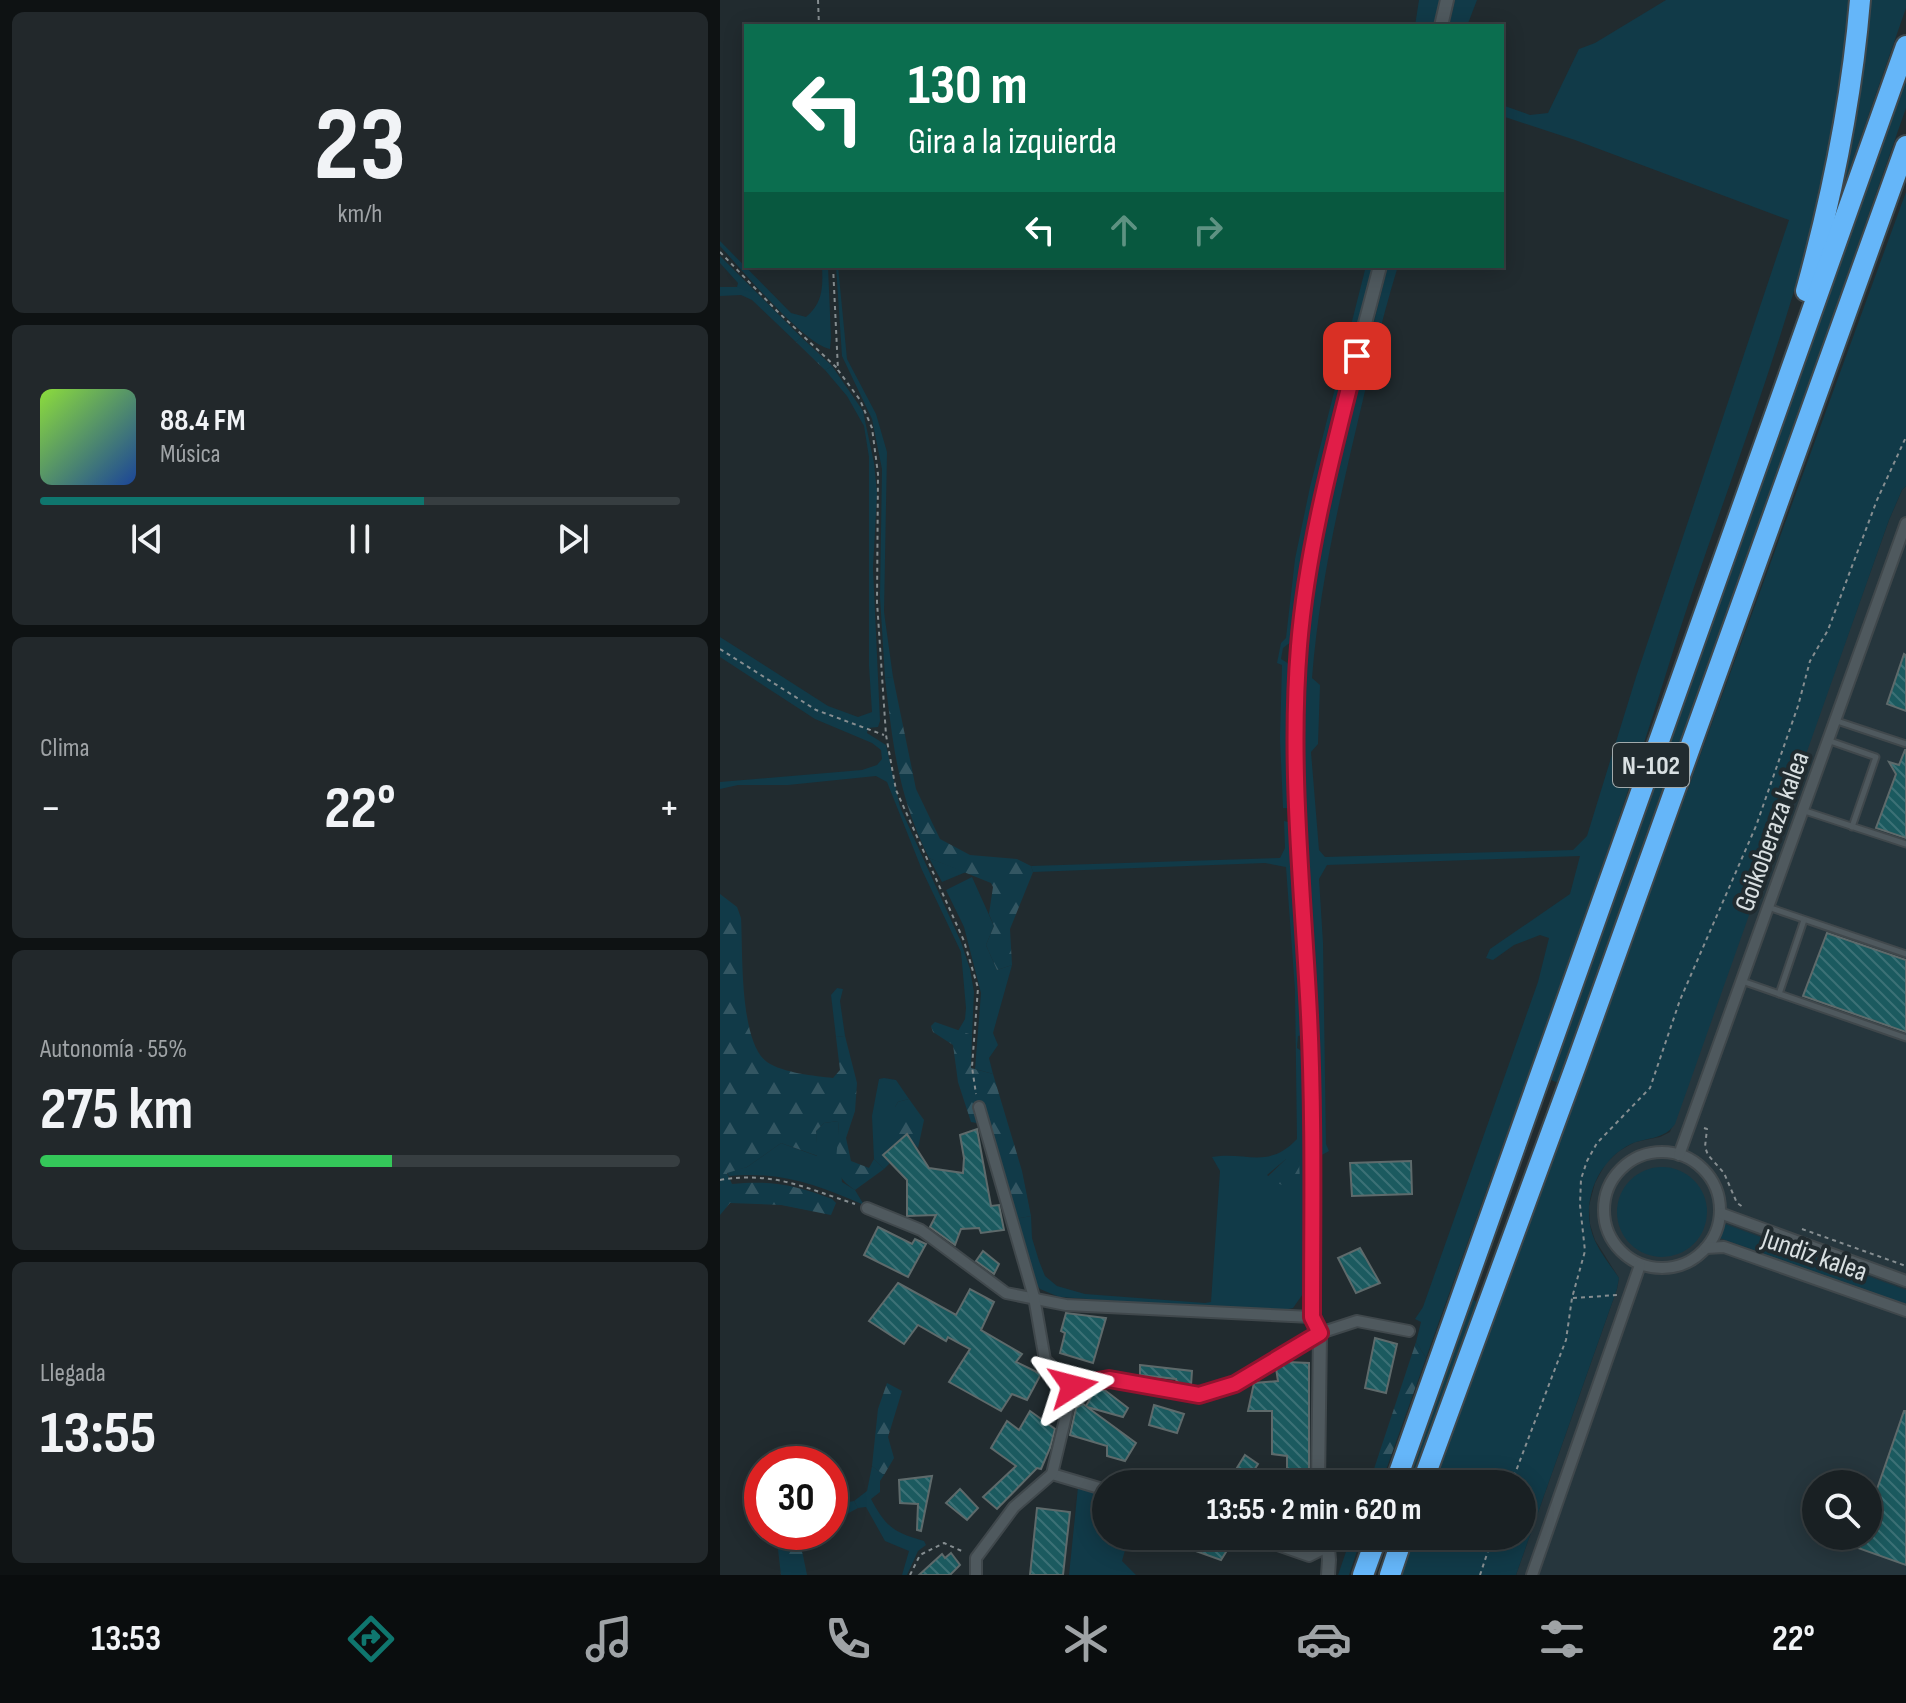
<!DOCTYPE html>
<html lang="es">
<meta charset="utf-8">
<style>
:root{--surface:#192023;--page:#22282b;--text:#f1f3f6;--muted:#9fa3a6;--line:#373e41;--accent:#0f766e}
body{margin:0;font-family:"Sofia Sans Condensed",sans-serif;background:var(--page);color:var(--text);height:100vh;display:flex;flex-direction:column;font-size:30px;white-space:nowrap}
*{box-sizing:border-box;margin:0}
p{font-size:26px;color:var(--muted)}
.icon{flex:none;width:44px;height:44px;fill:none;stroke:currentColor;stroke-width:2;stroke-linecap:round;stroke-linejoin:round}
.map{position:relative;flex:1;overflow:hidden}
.details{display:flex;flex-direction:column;gap:12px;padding:12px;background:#0e1213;width:720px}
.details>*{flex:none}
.banner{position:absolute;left:24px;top:24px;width:760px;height:244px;border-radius:0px;box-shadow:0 4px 20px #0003,0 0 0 2px var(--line);background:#0b6e4f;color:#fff;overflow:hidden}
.tools{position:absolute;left:1082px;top:1470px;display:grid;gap:16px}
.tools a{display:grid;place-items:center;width:80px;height:80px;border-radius:50%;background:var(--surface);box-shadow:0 4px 20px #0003,0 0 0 2px var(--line);font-size:40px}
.speed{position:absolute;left:24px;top:1446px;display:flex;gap:16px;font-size:40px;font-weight:700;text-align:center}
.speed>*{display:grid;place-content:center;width:104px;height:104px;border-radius:50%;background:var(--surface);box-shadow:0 4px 20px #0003,0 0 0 2px var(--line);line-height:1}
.speed .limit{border:12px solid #d22;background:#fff;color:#111}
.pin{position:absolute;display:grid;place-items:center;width:68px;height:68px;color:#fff;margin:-34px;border-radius:16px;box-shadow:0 4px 12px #0006}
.me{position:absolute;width:88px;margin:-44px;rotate:81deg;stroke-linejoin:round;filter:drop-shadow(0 0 6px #0008)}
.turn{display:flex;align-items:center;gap:28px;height:168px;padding:0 32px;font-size:36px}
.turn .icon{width:104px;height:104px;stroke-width:2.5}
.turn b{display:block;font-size:56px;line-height:68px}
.lanes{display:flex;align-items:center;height:76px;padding:0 32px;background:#0003;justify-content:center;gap:40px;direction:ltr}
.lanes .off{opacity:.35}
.big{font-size:60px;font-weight:700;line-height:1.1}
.details .tile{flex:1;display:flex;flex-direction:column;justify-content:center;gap:12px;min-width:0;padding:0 28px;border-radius:12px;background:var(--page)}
.details .dial{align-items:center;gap:0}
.dial b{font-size:104px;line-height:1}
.song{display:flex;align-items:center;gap:24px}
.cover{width:96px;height:96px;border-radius:12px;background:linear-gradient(135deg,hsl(90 70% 55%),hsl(220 70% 35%))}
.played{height:8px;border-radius:4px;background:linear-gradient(90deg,var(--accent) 60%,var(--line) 60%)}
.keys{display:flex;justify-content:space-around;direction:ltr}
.heat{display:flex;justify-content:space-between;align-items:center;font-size:44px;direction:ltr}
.charge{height:12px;border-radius:6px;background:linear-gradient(90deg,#34c759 55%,var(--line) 0)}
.trip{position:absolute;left:372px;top:1470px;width:444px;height:80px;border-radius:40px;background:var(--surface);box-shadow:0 4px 20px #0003,0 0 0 2px var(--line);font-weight:700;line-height:80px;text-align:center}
.tab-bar{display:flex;height:128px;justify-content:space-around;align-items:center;background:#0a0d0e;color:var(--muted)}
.tab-bar .icon{width:56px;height:56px}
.tab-bar .active{color:var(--accent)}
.tab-bar b{font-size:36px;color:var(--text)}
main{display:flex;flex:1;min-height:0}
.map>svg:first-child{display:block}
</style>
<main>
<section class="details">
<div class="tile dial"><b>23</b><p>km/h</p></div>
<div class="tile">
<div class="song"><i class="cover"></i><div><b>88.4 FM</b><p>Música</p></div></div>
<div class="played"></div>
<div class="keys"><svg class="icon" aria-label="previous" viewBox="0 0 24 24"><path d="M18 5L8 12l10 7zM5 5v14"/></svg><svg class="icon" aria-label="pause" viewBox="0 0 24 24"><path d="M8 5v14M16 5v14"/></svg><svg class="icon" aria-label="next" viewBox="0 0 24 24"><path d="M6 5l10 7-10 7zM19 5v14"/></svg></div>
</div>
<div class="tile"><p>Clima</p>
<div class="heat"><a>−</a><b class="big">22°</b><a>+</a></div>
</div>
<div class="tile"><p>Autonomía · 55%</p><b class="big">275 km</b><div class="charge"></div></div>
<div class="tile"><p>Llegada</p><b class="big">13:55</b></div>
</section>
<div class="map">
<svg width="1186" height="1575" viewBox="0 0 1186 1575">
<defs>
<pattern id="forest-firs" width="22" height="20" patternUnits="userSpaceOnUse" patternTransform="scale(2)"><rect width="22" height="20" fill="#113a48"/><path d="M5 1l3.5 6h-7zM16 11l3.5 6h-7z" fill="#335662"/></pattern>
<pattern id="building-back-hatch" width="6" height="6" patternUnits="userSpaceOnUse" patternTransform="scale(2)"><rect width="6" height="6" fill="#1b5a5f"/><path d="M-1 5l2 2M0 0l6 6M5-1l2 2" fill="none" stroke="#3c7176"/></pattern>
</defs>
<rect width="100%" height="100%" fill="#212b2f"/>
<path fill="#26363d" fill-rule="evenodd" d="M1186 486V1575H796L897 1289 899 1278 875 1240 870 1224 869 1206 875 1183 886 1163 899 1151 915 1142 940 1137 950 1132 1169 520 1182 490ZM1096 1484H1148V1536H1096Z"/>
<g fill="#113a48" fill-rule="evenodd">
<path d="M699 0H721L714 26H695Z"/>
<path d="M735 0H757L747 26H729Z"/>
<path d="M946 0H1130C1117 207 1038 399 972 593 952 652 935 712 915 770 849 967 776 1162 706 1358L696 1342 701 1322 695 1319 703 1307 818 982 829 938 820 935 794 945 773 960 766 958 770 949 850 894 860 856 607 865 599 879 603 943 606 1144 609 1151 600 1156 584 772 585 661 589 611 612 487 668 266H678C659 328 645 392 630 455 613 529 598 602 592 678L600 685 598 744 591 752 599 850 605 857 853 850 867 836 916 677 1069 220 855 140 782 116V105L810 115 828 113 859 49 875 43Z"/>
<path d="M1145 0H1186V8L1122 191 1118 190Z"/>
<path d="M1186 71V108L953 772 838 1083 829 1079Z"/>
<path d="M1186 192V486L1182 490 1169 520 955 1124C944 1140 927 1137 911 1144 876 1161 859 1206 875 1241 881 1254 891 1266 899 1278L897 1289 796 1575H681L695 1536H802V1484H714Z"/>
<path d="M0 241 71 313 86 317C103 303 103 287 102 266H108L111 338 110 349C86 346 19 267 0 246Z"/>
<path d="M0 256 81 337 76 342 32 300 21 295 0 296V287H17L18 283 0 263Z"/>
<path d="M116 266H118L127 359 156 414 167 452 164 612 173 677 165 678 160 597 162 469 152 419 122 356Z"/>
<path d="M646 266H654L591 519 572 641 563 648 561 659 571 665 568 746 570 808H563L560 738 562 665 557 663 561 643 566 638 575 559 590 487Z"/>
<path d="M112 366 143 411 154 463 157 493 153 568 160 721 158 727 148 728 147 733 166 745 180 807 241 942 250 969 254 992 252 1035 238 1031 245 1019 246 1008 241 952 202 870 167 782 156 776 68 785H18L0 789V782L142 770 157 765 162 759 161 750 152 743 95 719 0 657V637L108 706 138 717 152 712 149 666V457L144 426 127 396 105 370Z"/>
<path d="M564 821 572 823 583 1035 578 1036 577 1048 583 1052 586 1159 585 1291 573 1308 555 1312 339 1297 320 1289 314 1282 295 1219 311 1216 312 1238 319 1261 325 1276 337 1286 365 1294 485 1303 491 1302 500 1171 492 1157C526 1151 548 1170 577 1139L575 990 566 867 545 863 313 872 311 866 560 858 565 848ZM566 1159 579 1162 575 1189 556 1182 547 1175Z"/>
<path d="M209 858 246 872 222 882Z"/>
<path d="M252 877 274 926 266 945 277 970 292 965 273 1033 278 1045 269 1058 273 1074 255 1069 261 993 244 927 226 890Z"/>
<path d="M117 988 123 989 120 1001 125 1036 116 1037 111 995Z"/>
<path d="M164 1078 176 1080 189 1099 178 1102 175 1107V1145L181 1152 164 1169 154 1159 152 1116 159 1079Z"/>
<path d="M118 1121 122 1182 135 1190 144 1205C97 1185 61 1171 9 1176L7 1172 27 1167 61 1143 97 1156 96 1131 104 1123Z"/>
<circle cx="942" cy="1212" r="45"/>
<path d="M1005 1224 1186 1290V1304L1000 1238Z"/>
<path d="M752 1298 758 1304 693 1484H685Z"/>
<path d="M152 1466 164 1475 160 1481V1492L151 1499C166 1527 173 1532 204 1541L206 1545 198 1551 187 1575H182L189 1551 165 1541 146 1507 138 1508 134 1501 147 1491Z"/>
<path d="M358 1487 386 1495V1536H409L402 1561 416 1575H349Z"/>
<path d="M641 1539 629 1575H618L629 1543Z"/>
</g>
<g fill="url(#forest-firs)">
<path d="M81 337 112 366 105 370 76 342Z"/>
<path d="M173 677 196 789 220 839 250 855 297 859 311 866 313 872 290 929 292 965 277 970 266 945 274 926 269 914 273 887 271 883 209 858C178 796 173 745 165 678Z"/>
<path d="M0 894 17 907 21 918C23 951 19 1042 47 1062 63 1073 95 1076 113 1078L120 1070 116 1037 125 1036 137 1083 135 1111 126 1138 131 1161 149 1168 154 1159 164 1169 135 1190C105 1171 121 1151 118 1121L104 1123 96 1131 98 1156 61 1143 27 1167 7 1173 12 1184C51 1180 75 1185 112 1199L116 1203 111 1215 61 1205 10 1203 0 1215Z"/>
<path d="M215 1022 252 1035 251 1068 273 1074 302 1171 311 1216 295 1219 269 1125 251 1122 238 1082 233 1045 213 1032 211 1026Z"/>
<path d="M189 1099 204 1120 198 1148 192 1141 181 1152 175 1145V1107L178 1102Z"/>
<path d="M566 1159H575L579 1162 580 1182 575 1190 557 1183 548 1191 540 1184Z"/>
<path d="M696 1342 706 1358 661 1484H649Z"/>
<path d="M167 1383 182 1391 168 1437 174 1458 164 1475 152 1466 158 1409Z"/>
<path d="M134 1501 138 1508 110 1523V1506Z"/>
<path d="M56 1532H94L81 1546 87 1575H61Z"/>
</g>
<g fill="url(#building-back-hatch)" stroke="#5e6a6b" stroke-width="2">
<path d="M1184 654 1186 655V711L1167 704Z"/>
<path d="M1185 750H1186V838L1156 828 1176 774 1169 762 1179 765Z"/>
<path d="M1107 933 1186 960V1032L1083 996Z"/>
<path d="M257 1129 271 1206 279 1205 284 1230 261 1233 259 1228 241 1229 235 1245 210 1227 216 1215 187 1216V1180L163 1155 187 1134 209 1168 243 1173 244 1158 240 1135Z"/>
<path d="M691 1161 692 1194 632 1196 630 1163Z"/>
<path d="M158 1227 192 1244 195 1239 206 1244 188 1277 144 1255Z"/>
<path d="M640 1248 660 1283 636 1293 618 1258Z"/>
<path d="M263 1251 279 1264 274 1274 256 1261Z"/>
<path d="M178 1283 236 1315 250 1289 274 1302 261 1330 302 1354 296 1362 321 1374 307 1400 292 1394 281 1411 229 1382 250 1349 228 1337 226 1341 198 1325 184 1344 149 1321Z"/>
<path d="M346 1313 386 1318 373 1363 340 1353 345 1333 341 1331Z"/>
<path d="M655 1338 677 1344 666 1393 645 1388Z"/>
<path d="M567 1362 589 1363V1470L583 1472 567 1470V1456L552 1454V1411H528L534 1383 558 1381 556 1368Z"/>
<path d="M420 1365 472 1371 471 1385 457 1383 456 1379 420 1375Z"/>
<path d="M382 1388 408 1408 403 1417 367 1407 416 1443 405 1461 387 1456V1446L350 1435 356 1408 363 1404 366 1406 375 1390Z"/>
<path d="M434 1405 464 1414 457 1433 429 1425Z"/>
<path d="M310 1411 335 1429 330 1448 321 1469 317 1468 277 1509 263 1497 296 1466 271 1448 287 1421 299 1430Z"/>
<path d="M1184 1411H1186V1565L1138 1548 1143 1536H1148V1521L1158 1493 1156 1492Z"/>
<path d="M525 1455 538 1464 525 1484H507Z"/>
<path d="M212 1476 201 1531 197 1530 198 1504 180 1503 179 1480Z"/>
<path d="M240 1489 258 1508 247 1520 226 1503Z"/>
<path d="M317 1508 350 1512 343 1575H310Z"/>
<path d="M471 1536H516L501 1560 467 1548Z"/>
<path d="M231 1553 240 1565 230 1575H199L222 1554 225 1558Z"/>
</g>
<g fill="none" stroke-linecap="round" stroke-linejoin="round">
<g stroke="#40484c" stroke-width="9">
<g id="service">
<path d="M1117 721 1186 744"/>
<path d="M1110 741 1156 757 1132 827"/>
<path d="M1085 811 1186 844"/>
<path d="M1048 907 1186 954"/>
<path d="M1022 981 1186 1038"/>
<path d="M1059 994 1084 920"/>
</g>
</g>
<g stroke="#40484c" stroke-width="14">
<g id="minor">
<circle cx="942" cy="1210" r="58"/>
<path d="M959 1155 1186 523"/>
<path d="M147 1208 201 1230 286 1293 346 1305 592 1317"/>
<path d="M1000 1213 1186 1281"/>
<path d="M986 1248 1004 1247 1186 1311"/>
<path d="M353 1386 389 1379 479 1395 515 1384 600 1333 637 1321 689 1331"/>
<path d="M332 1474 386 1490"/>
<path d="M532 1536 589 1556 609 1546"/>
<path d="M256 1575V1558L294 1507 332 1474 353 1386 325 1360 314 1297 259 1107"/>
<path d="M812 1575 920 1265"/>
</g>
</g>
<g stroke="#40484c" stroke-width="16">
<g id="tertiary">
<path d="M721 26 727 0"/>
<path d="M598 1484 600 1333 592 1317C593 1208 593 1099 588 990 582 876 568 759 579 645 590 516 628 391 660 266"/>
<path d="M607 1536 609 1560 608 1575"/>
</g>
</g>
<g stroke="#40484c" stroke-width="24">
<g id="motorway">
<path d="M1086 291C1112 196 1132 98 1140 0"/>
<path d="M675 1484 1186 46"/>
<path d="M702 1484 856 1065 1186 146"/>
<path d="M643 1575 657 1536"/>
<path d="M670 1575 683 1536"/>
</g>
</g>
<g stroke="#868e91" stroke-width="2" stroke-dasharray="4 4" stroke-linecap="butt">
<path d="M98 0 99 26"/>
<path d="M0 252 57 311 118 369"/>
<path d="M113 266 118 370 140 400 152 428 158 474 157 602 166 735 176 790 244 941 258 988 252 1067 256 1094"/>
<path d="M0 649 96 710 164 735"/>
<path d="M984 1128 987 1129 985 1147 988 1155 1004 1173 1017 1203 1023 1207"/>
<path d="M0 1180C54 1171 85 1188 135 1204"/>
<path d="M1082 1229 1186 1266"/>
<path d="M853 1298 898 1295"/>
<path d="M791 1484 846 1340 852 1298 865 1251 860 1205 861 1179 867 1161 877 1143 930 1088 960 1000 1036 826 1078 706 1090 661 1108 630 1157 500 1186 437"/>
<path d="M190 1575 200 1555 224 1543 244 1552"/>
<path d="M760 1575 773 1536"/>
</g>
<use href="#service" stroke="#4f595e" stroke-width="5"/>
<use href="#minor" stroke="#4f595e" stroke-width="10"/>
<use href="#tertiary" stroke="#4f595e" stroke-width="12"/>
<use href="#motorway" stroke="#65b6f9" stroke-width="20"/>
</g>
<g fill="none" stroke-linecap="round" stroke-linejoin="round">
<g stroke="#92132f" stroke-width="20">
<path id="route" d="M353 1386 389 1379 479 1395 515 1384 600 1333 592 1317C592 1216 594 1115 589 1015 583 893 569 769 579 646 587 548 613 452 637 356"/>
</g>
<use href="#route" stroke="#e11d48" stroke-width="14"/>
</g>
<g text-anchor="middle" stroke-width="8" stroke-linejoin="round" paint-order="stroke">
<rect fill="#212b2f" stroke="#a2aaac" stroke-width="2" x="893" y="743" width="76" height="44" rx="6"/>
<g font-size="26" font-weight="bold" fill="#d9e0e2">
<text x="931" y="774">N-102</text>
</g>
<g font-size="28" fill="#d9e0e2" stroke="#212b2f">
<text transform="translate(1051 831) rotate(-70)" y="10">Goikoberaza kalea</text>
<text transform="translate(1095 1254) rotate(19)" y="10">Jundiz kalea</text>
</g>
</g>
</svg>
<div class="tools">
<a><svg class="icon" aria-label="search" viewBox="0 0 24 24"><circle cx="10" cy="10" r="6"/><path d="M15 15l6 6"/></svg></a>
</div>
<div class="speed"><div class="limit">30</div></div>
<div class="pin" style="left:637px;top:356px;background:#d93025"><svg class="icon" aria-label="arrive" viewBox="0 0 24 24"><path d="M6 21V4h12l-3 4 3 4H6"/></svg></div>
<svg class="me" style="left:353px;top:1386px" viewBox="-20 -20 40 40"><path d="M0-17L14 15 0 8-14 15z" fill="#e11d48" stroke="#fff" stroke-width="4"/></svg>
<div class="trip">13:55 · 2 min · 620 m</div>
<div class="banner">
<div class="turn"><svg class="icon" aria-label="left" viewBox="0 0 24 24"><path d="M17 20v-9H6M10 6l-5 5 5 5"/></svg><div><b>130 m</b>Gira a la izquierda</div></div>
<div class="lanes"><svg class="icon" aria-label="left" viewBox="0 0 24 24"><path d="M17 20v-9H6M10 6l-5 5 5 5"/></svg><svg class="icon off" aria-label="ahead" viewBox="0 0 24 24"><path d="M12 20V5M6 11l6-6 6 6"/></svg><svg class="icon off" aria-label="right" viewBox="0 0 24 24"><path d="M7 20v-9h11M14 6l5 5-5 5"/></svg></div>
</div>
</div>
</main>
<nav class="tab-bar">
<b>13:53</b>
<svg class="icon active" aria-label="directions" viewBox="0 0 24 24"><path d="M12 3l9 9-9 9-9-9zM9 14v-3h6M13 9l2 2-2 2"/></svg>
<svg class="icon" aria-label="music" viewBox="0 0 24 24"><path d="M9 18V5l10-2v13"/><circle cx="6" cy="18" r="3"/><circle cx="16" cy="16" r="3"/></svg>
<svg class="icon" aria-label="phone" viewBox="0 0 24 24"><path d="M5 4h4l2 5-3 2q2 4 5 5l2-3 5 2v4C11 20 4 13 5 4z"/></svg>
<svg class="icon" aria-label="climate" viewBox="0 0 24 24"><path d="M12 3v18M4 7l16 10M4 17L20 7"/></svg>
<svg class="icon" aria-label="car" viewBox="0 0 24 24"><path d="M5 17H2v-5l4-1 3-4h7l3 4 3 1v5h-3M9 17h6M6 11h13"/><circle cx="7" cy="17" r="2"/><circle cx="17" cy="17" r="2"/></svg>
<svg class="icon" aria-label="filters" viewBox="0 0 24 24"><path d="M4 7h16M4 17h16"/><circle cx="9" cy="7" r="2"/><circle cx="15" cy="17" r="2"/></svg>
<b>22°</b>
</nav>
